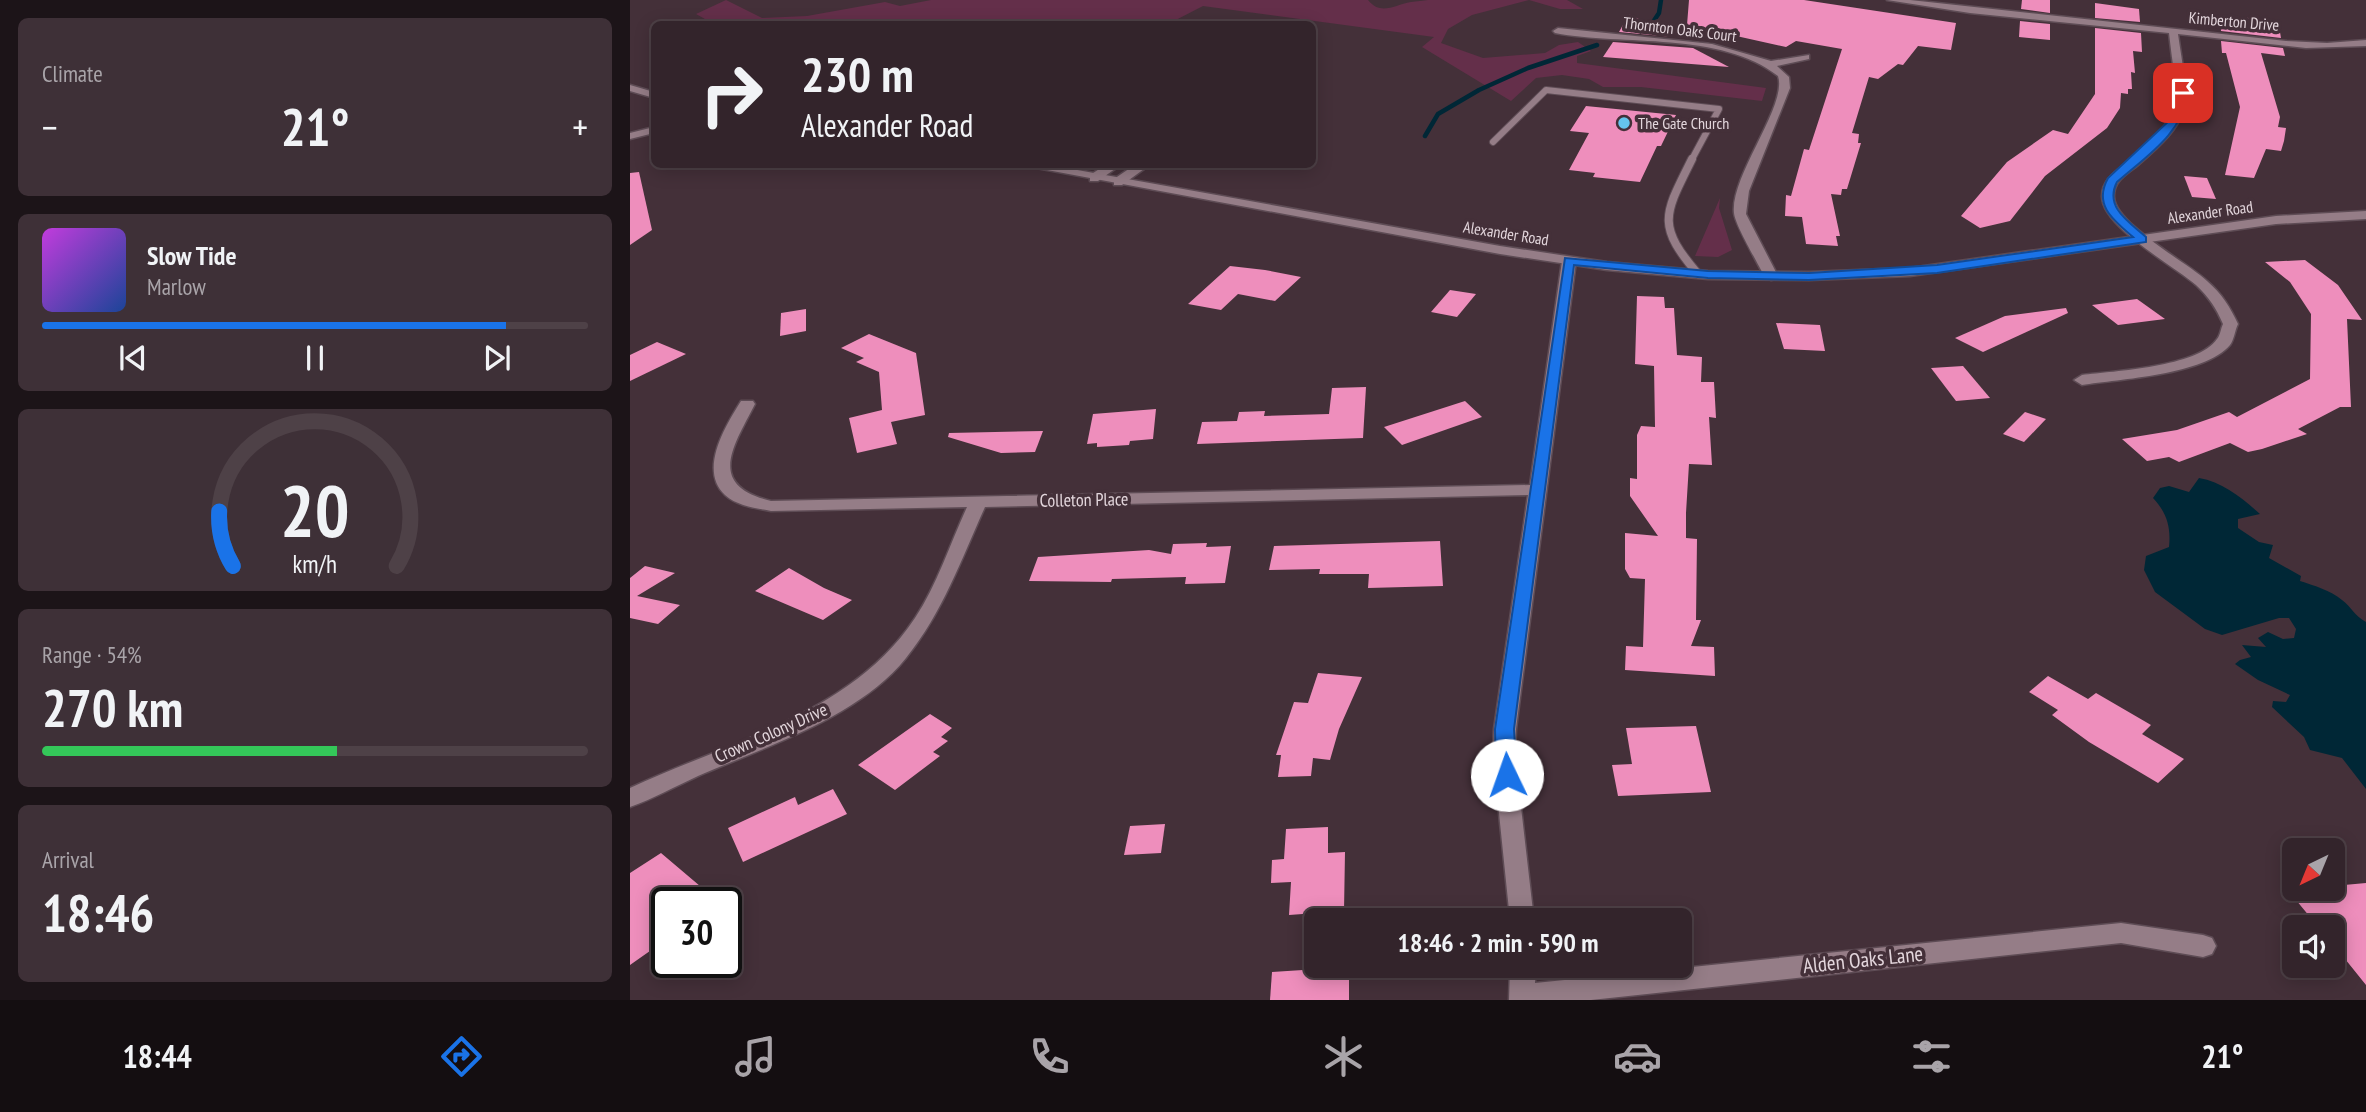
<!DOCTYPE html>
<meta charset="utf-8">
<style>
:root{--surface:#33242b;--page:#3e3037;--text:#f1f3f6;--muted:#a9a4a9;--line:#4e4147;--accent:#1a73e8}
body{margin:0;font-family:"PT Sans Narrow",sans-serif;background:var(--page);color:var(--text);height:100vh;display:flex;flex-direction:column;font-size:26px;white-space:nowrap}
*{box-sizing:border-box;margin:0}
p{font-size:23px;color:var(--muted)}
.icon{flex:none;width:38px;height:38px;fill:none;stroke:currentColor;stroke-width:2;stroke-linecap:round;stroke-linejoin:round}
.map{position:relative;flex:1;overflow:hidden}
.drawer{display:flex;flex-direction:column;gap:18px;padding:18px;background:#1c1418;width:630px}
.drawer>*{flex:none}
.hud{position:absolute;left:21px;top:21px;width:665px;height:147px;border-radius:10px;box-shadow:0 4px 18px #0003,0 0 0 2px var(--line);background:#33242b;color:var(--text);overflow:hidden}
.needle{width:46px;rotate:223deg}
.tools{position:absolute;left:1652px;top:838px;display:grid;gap:14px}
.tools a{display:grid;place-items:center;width:63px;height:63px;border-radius:10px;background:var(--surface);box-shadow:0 4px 18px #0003,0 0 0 2px var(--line);font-size:35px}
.speed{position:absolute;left:21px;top:887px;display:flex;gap:14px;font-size:35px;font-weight:700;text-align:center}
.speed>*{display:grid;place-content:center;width:91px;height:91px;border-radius:50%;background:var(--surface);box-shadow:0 4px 18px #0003,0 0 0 2px var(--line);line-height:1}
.speed .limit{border:4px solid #111;border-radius:10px;background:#fff;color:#111}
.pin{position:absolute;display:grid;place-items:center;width:60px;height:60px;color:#fff;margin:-30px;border-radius:14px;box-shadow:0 4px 10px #0006}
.me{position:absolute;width:77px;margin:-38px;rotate:357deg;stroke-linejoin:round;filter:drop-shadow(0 0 5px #0008)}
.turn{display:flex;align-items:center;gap:24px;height:147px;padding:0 35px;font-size:32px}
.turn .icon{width:91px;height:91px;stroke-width:2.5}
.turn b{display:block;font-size:49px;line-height:60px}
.big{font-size:52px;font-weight:700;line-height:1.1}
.drawer .card{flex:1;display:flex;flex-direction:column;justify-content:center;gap:10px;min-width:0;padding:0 24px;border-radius:10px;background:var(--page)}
.drawer .dial{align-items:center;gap:0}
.dial svg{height:182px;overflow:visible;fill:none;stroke:var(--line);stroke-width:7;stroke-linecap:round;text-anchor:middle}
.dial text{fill:var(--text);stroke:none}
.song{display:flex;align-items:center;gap:21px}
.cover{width:84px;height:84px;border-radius:10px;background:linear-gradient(135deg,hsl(290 70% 55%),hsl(220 70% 35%))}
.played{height:7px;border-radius:4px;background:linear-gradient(90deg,var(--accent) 85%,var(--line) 85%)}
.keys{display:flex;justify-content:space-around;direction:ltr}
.heat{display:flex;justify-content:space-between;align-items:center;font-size:38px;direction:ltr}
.charge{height:10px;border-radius:5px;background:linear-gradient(90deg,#34c759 54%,var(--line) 0)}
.trip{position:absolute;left:674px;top:908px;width:388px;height:70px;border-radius:10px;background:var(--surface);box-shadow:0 4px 18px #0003,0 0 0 2px var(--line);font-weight:700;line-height:70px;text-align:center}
.dock{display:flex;height:112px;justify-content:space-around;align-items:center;background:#140e11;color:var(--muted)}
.dock .icon{width:49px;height:49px}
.dock .active{color:var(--accent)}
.dock b{font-size:32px;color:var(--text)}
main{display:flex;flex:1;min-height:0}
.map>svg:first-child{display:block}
</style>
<main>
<section class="drawer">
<div class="card"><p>Climate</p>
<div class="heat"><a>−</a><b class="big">21°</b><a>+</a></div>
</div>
<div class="card">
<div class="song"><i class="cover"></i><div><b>Slow Tide</b><p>Marlow</p></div></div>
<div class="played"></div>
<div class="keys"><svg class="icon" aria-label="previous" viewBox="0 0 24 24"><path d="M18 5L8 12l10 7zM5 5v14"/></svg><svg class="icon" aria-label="pause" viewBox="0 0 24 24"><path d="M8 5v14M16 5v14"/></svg><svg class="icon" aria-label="next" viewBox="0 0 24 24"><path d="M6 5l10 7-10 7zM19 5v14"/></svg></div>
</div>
<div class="card dial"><svg viewBox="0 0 100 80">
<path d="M14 69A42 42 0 1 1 86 69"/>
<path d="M14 69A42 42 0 0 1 8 45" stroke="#1a73e8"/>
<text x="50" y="56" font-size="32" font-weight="700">20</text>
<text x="50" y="72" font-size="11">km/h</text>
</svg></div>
<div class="card"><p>Range · 54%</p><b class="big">270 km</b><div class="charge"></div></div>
<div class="card"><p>Arrival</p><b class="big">18:46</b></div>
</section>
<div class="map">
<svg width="1736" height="1000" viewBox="0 0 1736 1000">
<rect width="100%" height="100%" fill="#443039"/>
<g fill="#642f4a">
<path d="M96 0 132 18 177 16 255 2 270 6 301 0H738C751 16 764 5 781 2 787 1 793 1 798 0H937L953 9H930L899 0 842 15 818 29 811 43 853 58 915 53 929 45 948 42 961 51 947 56V63L1136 88 1132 101 1011 87H973L959 79 932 75 906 78 881 101 792 47 804 37 573 6 538 24H84L66 14Z"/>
<path d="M1090 198 1089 208 1102 250 1088 257 1065 256Z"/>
</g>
<path fill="#002736" d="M1569 478C1593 482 1612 498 1630 514L1608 519V528L1629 542 1643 545 1639 558 1671 576 1670 581C1685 586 1700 590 1712 600 1722 607 1723 615 1736 622V789L1712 758 1680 750 1674 737 1642 707 1643 701 1656 702 1660 695 1628 680 1605 664 1610 660 1621 657 1612 645 1636 647 1628 638 1638 632 1653 639 1664 638 1666 629 1659 618H1649L1592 635 1575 629 1525 592 1514 570 1516 556 1539 547C1541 527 1537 513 1523 498L1530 488 1539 486 1559 492Z"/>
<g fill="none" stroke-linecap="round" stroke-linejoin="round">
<g stroke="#002736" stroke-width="4.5">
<path d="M1023 22 1029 13 1031 0"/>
<path d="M795 136 808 114 849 90 898 68 967 45"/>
</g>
</g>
<g fill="#ee8ebc">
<path d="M1059 0H1174L1326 23 1321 50 1288 46 1273 65 1268 64 1248 79 1239 77 1222 133 1229 134 1228 143H1231L1217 189H1212L1211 195 1201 194 1210 236H1206L1208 246 1176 244 1172 217 1155 216 1156 195 1161 196 1174 149 1179 150 1212 49 1166 41 1156 47 1057 25Z"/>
<path d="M1392 0H1420V13L1391 9Z"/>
<path d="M1465 3 1509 9 1510 22 1465 18Z"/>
<path d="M999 14 1043 37 989 32Z"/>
<path d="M1590 15 1648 21 1651 38 1591 31Z"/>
<path d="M1390 21 1420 24V40L1389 37Z"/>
<path d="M1465 28 1511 33 1512 52 1503 51 1505 73 1501 72 1502 89H1498V94L1491 93 1490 108 1477 128 1415 176 1380 221 1350 228 1331 216 1377 162 1423 130 1438 134 1465 94Z"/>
<path d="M1591 41 1653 48 1655 56 1631 53 1650 117 1648 127 1656 128 1654 141 1651 151 1636 149 1624 178 1595 175 1610 107 1596 53H1592Z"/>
<path d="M983 42 1063 48 1099 67 973 57Z"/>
<path d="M956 106 1046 115 1031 146H1027L1010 182 963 177 965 173 939 170 959 133 940 131Z"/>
<path d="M9 172 22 230 0 245V173Z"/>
<path d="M1554 176 1577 178 1586 199 1562 197Z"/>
<path d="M1675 260 1708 285 1732 320 1717 319 1721 407H1710L1668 429 1677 434 1632 449 1618 452 1600 443 1549 462 1539 457 1517 461 1492 439 1547 430 1599 412 1607 417 1680 379 1681 314 1660 282 1635 262Z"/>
<path d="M600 266 635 270 671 277 645 301 608 294 591 310 558 304Z"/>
<path d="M820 290 846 294 827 317 801 312Z"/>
<path d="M1007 296 1034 297 1035 308H1044L1047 355 1072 357 1071 382H1084L1086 418 1079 417 1082 465 1059 464 1056 513V538L1067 539 1066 620H1071L1061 646 1084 647 1085 676 995 670 996 646 1013 647 1015 579 1000 578 995 569V533L1028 536 1000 496V478L1007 479V435L1011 426 1025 427 1024 366 1005 364Z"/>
<path d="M1507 299 1535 319 1488 325 1462 305Z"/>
<path d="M1436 308 1438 313 1353 352 1325 338 1375 316Z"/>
<path d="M176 309V331L150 336 151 313Z"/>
<path d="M1146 323 1190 325 1195 351 1154 349Z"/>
<path d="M239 334 286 353 295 415 261 422 267 444 227 453 219 418 252 410 249 372 226 362 234 358 211 348Z"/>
<path d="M27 342 56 354 0 381V355Z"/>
<path d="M1333 366 1360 398 1326 401 1301 368Z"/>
<path d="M736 387 733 438 567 444 572 422 607 421 609 412 635 411 634 416 699 414 702 388Z"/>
<path d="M835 401 852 417 772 445 754 427Z"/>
<path d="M526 409 523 439 500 441 499 445 467 447V443L457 444 463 414Z"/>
<path d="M1395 412 1416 419 1394 442 1373 434Z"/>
<path d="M413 431 405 452 371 453 318 437 319 433Z"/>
<path d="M810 541 813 586 738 588 739 574H689L690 569 639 570 644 546Z"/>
<path d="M577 543 576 547 601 546 595 583 555 584 556 577 482 579 481 582 399 581 408 557 519 550 541 554 543 544Z"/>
<path d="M15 566 45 573 7 596 50 605 28 624 0 618V578Z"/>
<path d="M159 568 194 588 222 600 193 620 125 591Z"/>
<path d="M688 673 732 677 709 729 700 760 683 758 681 776 648 777 651 755H646L664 702 678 703Z"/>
<path d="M1418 676 1458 699 1466 693 1521 725 1512 734 1554 759 1528 783 1459 742 1422 715 1428 710 1399 692Z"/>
<path d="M300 714 322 728 311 737 318 741 303 752 310 756 265 790 228 765Z"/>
<path d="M1066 726 1081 792 988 796 982 765 1002 764 996 728Z"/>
<path d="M203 789 217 814 113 862 98 828 165 797 168 805Z"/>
<path d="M535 824 531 853 494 855 500 826Z"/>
<path d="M698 827V853L715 852 714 911 659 915 661 882 641 883 642 860 654 859 656 829Z"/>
<path d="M31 853 90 903H37V939L0 965V873Z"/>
<path d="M1736 883V985L1703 944V928H1689L1657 889H1703V886Z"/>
<path d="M719 967V1000H640L642 972Z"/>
</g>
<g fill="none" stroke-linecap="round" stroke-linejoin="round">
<g stroke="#5e4c55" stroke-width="8">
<path id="lane-far1" d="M863 142 916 90 1089 109 1061 161"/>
</g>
<g stroke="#5e4c55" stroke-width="10">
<path id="lane" d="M1062 159C1034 215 1026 225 1068 274"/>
</g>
<g stroke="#5e4c55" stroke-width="3">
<g id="street">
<path d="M1257 0H1280L1656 41 1697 43 1736 40V46L1676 48 1548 34C1558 105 1568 114 1508 165 1497 174 1483 181 1484 197 1485 224 1557 262 1577 281 1592 294 1600 307 1608 324 1605 330 1604 340 1600 345 1575 375 1489 379 1452 385L1444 380 1452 375C1484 371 1568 367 1587 339 1590 336 1591 328 1593 324 1586 308 1579 297 1566 285 1544 266 1471 226 1472 196 1472 180 1485 172 1496 163 1558 112 1547 106 1539 33L1340 13Z"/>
<path d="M928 28 1082 44 1141 61 1179 55V59L1147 66 1159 77 1160 88 1119 191 1116 214 1148 276 1146 279 1141 280 1134 276C1128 263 1105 225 1104 213 1100 176 1158 105 1148 76 1091 31 993 46 925 33L923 31Z"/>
<path d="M24 127V133L0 139V133Z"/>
<path d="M477 164H492L468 181H460V175Z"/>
<path d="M506 164H521L492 185H484V179Z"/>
<path d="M939 257 946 261 886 729 885 755 904 920H880L863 755 864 729 898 495 355 507C331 560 313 612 276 658 229 717 135 747 68 776 46 786 23 799 0 807V788C98 742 222 714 285 618 307 585 320 544 337 507L141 511C126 508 107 506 95 495 68 470 96 425 111 401H123L125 404C103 447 76 485 141 501L900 485 932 261Z"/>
<path d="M1491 923 1573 935 1582 938 1586 946 1582 954 1573 957 1491 943 961 1000H879L880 966H906L905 983Z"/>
</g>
</g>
<g stroke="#5e4c55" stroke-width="3">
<g id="secondary">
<path d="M0 85 24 92V98L0 91Z"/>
<path d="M385 164H414L870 246 977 262 1078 271 1179 272 1280 268 1646 216 1736 211V219L1646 224 1280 276 1179 280 1078 279 977 270 870 254Z"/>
</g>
</g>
<use href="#lane-far1" stroke="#957d87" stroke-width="6"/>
<use href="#lane" stroke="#957d87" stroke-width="8"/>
<use href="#street" fill="#957d87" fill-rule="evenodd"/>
<use href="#secondary" fill="#957d87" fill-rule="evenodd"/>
</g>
<path fill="#1a73e8" stroke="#114b97" stroke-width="2" d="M1549 91 1557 93C1554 133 1515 157 1487 182 1474 207 1499 222 1516 237V242L1307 273 1179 280 1078 278 944 265 884 729 887 775 884 781 877 783 869 781 866 775 865 729 935 258 1078 271 1179 273 1307 265 1503 237C1483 220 1463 205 1478 178L1541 119Z"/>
<circle fill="#65c5ee" stroke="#443039" stroke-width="2.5" cx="994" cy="123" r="7"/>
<g text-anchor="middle" stroke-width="7" stroke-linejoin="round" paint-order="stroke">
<g font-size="16" fill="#e3d6dc" stroke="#443039">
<text transform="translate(1604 21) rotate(5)" y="6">Kimberton Drive</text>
<text transform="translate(1050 29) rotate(7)" y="6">Thornton Oaks Court</text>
<text transform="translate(1580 212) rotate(-8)" y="6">Alexander Road</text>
<text transform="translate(876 233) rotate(9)" y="6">Alexander Road</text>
</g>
<g font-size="16" fill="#e3d6dc" stroke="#443039" text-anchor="start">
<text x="1008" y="129">The Gate Church</text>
</g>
<g font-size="18" fill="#e3d6dc" stroke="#443039">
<text transform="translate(454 500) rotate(-1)" y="6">Colleton Place</text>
<text transform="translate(141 733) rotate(-24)" y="6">Crown Colony Drive</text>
</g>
<g font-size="21" fill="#e3d6dc" stroke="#443039">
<text transform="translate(1233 960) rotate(-6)" y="7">Alden Oaks Lane</text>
</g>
</g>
</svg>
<div class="tools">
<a><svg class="needle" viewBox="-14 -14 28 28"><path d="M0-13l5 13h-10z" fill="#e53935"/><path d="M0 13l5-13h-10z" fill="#a9a4a9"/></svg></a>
<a><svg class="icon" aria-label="sound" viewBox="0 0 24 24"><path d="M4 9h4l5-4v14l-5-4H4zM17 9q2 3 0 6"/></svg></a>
</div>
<div class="speed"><div class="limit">30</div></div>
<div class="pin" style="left:1553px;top:93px;background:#d93025"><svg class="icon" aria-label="arrive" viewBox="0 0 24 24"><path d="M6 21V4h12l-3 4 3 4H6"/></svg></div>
<svg class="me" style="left:877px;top:775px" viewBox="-20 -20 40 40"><circle r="19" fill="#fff"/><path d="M0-13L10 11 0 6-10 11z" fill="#1a73e8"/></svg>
<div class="trip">18:46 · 2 min · 590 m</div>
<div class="hud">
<div class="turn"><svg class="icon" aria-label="right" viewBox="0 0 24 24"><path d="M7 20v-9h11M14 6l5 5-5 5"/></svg><div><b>230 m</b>Alexander Road</div></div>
</div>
</div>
</main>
<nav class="dock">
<b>18:44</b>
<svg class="icon active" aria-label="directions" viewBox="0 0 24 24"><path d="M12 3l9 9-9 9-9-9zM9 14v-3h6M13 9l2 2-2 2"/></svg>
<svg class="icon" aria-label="music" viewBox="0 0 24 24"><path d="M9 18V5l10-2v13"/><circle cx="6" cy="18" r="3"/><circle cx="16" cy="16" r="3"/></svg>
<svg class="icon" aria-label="phone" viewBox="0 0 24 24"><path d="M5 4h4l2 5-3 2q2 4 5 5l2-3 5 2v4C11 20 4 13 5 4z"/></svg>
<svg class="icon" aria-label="climate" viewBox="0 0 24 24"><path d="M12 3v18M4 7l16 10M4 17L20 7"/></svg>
<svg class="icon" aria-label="car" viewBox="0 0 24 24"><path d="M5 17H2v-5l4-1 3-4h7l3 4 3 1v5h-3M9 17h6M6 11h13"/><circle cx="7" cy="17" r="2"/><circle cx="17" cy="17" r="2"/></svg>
<svg class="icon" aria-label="filters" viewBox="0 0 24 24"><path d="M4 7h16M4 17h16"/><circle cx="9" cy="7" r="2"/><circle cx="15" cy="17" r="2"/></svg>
<b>21°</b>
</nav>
